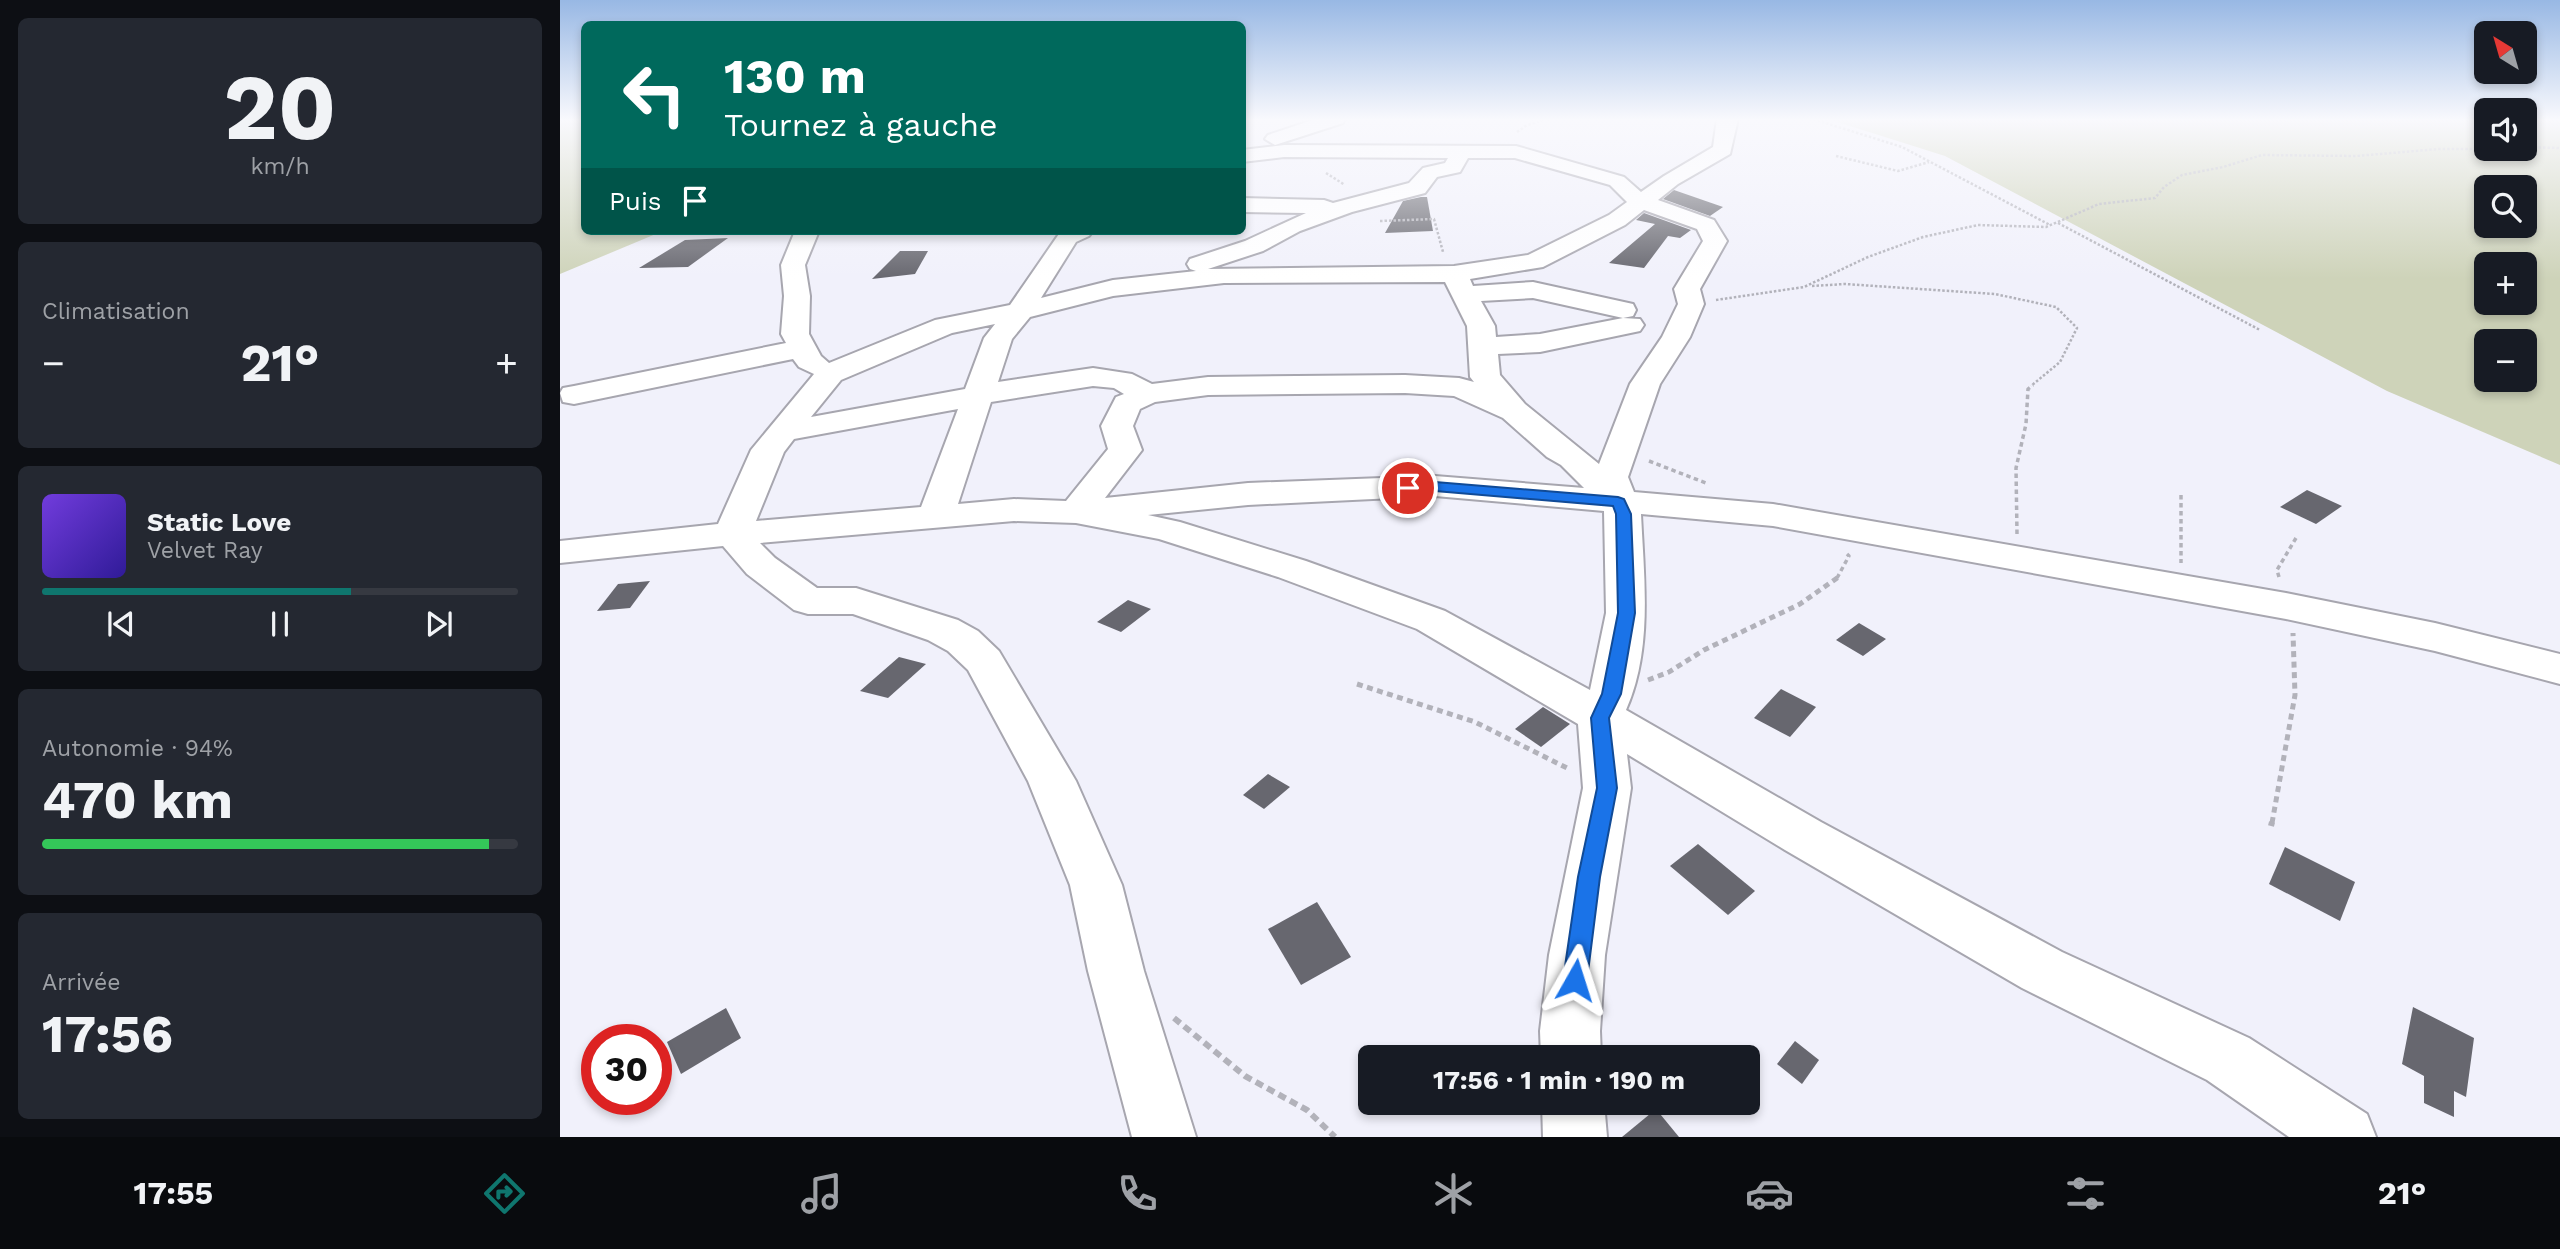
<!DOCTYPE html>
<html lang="fr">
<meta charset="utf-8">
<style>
:root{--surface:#171b24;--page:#242831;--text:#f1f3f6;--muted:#9ea1a6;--line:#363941;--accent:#0f766e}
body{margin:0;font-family:"Work Sans",sans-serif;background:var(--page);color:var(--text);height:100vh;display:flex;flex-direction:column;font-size:26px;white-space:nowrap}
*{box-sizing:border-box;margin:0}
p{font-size:23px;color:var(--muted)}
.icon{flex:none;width:38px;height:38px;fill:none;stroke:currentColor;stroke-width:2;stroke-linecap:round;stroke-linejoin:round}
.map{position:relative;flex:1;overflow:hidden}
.panel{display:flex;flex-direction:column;gap:18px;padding:18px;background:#0d0f14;width:560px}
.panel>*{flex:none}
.hud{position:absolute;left:21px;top:21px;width:665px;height:214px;border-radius:10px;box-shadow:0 4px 10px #0003;background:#00695c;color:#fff;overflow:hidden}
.needle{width:46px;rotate:323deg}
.tools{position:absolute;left:1914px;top:21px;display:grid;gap:14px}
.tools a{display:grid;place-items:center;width:63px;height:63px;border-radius:10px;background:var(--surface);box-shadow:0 4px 10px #0003;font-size:35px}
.speed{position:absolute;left:21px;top:1024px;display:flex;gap:14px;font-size:35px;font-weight:700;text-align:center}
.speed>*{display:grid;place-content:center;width:91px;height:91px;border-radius:50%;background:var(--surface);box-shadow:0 4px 10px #0003;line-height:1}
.speed .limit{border:10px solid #d22;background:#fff;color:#111}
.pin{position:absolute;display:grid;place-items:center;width:60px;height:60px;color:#fff;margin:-30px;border:4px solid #fff;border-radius:50%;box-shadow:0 2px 7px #0007}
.me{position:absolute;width:77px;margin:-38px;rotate:6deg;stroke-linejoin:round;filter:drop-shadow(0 0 5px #0008)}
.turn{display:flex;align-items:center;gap:24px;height:147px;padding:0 28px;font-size:32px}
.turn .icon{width:91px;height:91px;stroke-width:2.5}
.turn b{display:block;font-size:49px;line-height:60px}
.then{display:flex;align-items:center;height:66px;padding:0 28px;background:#0003;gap:14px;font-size:26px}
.big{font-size:52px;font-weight:700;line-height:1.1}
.panel .card{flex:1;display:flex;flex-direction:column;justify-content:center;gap:10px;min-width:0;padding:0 24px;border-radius:10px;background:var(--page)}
.panel .dial{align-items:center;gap:0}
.dial b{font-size:91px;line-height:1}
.song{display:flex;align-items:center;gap:21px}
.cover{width:84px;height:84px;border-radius:10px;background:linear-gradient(135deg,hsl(260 70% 55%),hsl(250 70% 35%))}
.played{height:7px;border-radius:4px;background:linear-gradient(90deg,var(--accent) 65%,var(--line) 65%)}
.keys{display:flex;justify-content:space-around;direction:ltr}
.heat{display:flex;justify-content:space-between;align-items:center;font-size:38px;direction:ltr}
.charge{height:10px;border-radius:5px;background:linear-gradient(90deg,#34c759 94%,var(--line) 0)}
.trip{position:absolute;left:798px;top:1045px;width:402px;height:70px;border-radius:10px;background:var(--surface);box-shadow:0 4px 10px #0003;font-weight:700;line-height:70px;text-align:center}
.tab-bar{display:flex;height:112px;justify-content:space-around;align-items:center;background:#090b0e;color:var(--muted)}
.tab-bar .icon{width:49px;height:49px}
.tab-bar .on{color:var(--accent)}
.tab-bar b{font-size:32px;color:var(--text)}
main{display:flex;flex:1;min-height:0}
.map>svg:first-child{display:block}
</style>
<main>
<section class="panel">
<div class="card dial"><b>20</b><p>km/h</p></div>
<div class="card"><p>Climatisation</p>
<div class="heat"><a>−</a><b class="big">21°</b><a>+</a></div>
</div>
<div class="card">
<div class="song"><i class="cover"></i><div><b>Static Love</b><p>Velvet Ray</p></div></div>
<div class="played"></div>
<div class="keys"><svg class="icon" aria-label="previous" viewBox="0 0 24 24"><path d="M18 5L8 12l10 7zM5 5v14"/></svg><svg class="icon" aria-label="pause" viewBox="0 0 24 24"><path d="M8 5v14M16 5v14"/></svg><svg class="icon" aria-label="next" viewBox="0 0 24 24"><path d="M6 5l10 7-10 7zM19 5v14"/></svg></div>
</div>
<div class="card"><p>Autonomie · 94%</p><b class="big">470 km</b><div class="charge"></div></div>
<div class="card"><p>Arrivée</p><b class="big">17:56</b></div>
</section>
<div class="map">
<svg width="2000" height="1137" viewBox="0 0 2000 1137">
<rect width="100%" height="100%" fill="#f1f1fb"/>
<g fill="#ced3b9" fill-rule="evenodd">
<path d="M0 119H24V231H103L0 274Z"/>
<path d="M1268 119H1927V149H1965V119H2000V465L1827 391 1385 156ZM1965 187V226H1927V187ZM1965 264V303H1927V264ZM1965 341V380H1927V341Z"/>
</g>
<g fill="#67676f">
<path d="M1114 190 1163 207 1150 216 1103 199Z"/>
<path d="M861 197H867L873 231 825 233 843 201Z"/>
<path d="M1084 213 1131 230 1120 238 1108 236 1084 268 1049 263 1095 224 1076 220Z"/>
<path d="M168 238 128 267 79 268 125 240Z"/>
<path d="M340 251H368L355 274 312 279Z"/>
<path d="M1747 490 1782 506 1756 524 1720 507Z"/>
<path d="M90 581 70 608 37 611 58 584Z"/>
<path d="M568 600 591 609 561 632 537 622Z"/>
<path d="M1299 623 1326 639 1303 656 1276 640Z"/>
<path d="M339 657 366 664 328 698 300 691Z"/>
<path d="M1221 689 1256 707 1230 737 1194 718Z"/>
<path d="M983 707 1010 724 981 747 955 729Z"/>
<path d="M708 774 730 787 704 809 683 795Z"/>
<path d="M1138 844 1195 891 1168 915 1110 866Z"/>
<path d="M1725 847 1795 882 1780 921 1709 884Z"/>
<path d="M757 902 791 957 741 985 708 929Z"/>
<path d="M1853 1007 1914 1038 1906 1097 1894 1091V1117L1864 1103V1076L1842 1064Z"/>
<path d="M166 1008 181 1038 121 1074 107 1042Z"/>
<path d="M1235 1041 1259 1060 1242 1084 1217 1064Z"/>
<path d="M1096 1109 1119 1137H1062Z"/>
</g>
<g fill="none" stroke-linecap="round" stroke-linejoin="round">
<g stroke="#a7a6af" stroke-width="4">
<g id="minor">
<path d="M756 119H785L783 123 715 145 705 139 708 135Z"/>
<path d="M1157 119H1178L1170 154 1118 184 1098 200 1154 220 1167 241 1140 289 1144 304 1130 337 1100 384 1068 477 1074 492 1213 504 1726 593 1875 623 2000 654V684L1875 651 1726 619 1213 526 1081 514C1084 579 1093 649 1066 710L1261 822 1502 952 1689 1038 1807 1114 1816 1137H1729L1647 1080 1462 988 1225 850 1067 754 1071 788 1045 955 1040 1031 1041 1057H981L980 1031 989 955 1023 788 1018 724 857 629 718 577 599 539 516 523 454 521 200 543 215 558 257 588H296L398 620 418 631 439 651 516 781 562 885 584 971 636 1137H572L528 971 510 885 468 781 408 670 388 651 368 640 293 614H248L234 610 187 574 163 546 0 563V541L158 524 191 450 254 374 239 367 233 359 14 404 3 402 0 393 3 388 14 386 226 343 221 334 224 296 221 265 235 231H259L245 265 250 296 249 334 261 356 269 363 375 320 450 305 501 231H533L529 236 516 242 481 298 553 280 636 271 630 269 627 264 630 259 685 241 746 213 682 212V198L764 200 773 203 849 183 863 168 885 163 888 158 724 157 682 162V150L724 145 956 146 1064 177 1081 192 1104 176 1153 147ZM908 158H955L1050 185 1067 202 1049 215 968 255 894 266 648 269 703 251 740 231 792 212 865 193 877 177 900 172ZM1084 210 1137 229 1143 241 1114 289 1118 304 1102 337 1070 384 1039 464 965 404 940 375 938 354 980 352 1080 331 1084 325 1080 319 1063 318 1073 316 1076 310 1073 304 973 282 913 286 910 279 983 267 1065 225ZM885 282 907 326 910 377 914 382 899 378 845 375 648 377 592 384 572 374 533 368 438 382 452 339 470 317 553 296 664 283ZM973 298 1063 318 980 334 936 337 935 326 921 301ZM435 324 424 338 405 389 251 417 281 380 392 333ZM533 386 554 388 564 394 556 397 541 426 548 449 506 501 454 499 398 504 431 402ZM845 393 894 396 943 418 987 457 1001 465 1024 488 875 476 688 483 545 498 582 450 573 426 580 409 595 402 648 395ZM398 409 361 507 196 521 224 452 234 439ZM875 496 1044 511 1046 613 1030 690 885 611 746 561 620 522 588 515 688 505Z"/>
<path d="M982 1102H1044L1047 1137H983Z"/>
</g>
</g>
<g stroke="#b2b2ba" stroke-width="2.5" stroke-dasharray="2.5 2" stroke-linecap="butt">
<path d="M1253 119 1342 147 1490 225"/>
<path d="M957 132 967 125 988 119"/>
<path d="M1965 147 2000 148"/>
<path d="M1276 156 1338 171 1369 162"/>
<path d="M766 173 785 185"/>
<path d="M820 221 874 219 883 252"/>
<path d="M1498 223 1700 330"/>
<path d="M1252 286 1285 284 1435 294 1496 307 1517 328 1500 362 1471 386"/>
<path d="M1156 300 1244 287 1308 257 1363 237 1418 225 1486 227 1539 204 1595 198 1604 187 1622 175 1663 167 1702 155 1796 156 1879 149H1927"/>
</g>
<g stroke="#b2b2ba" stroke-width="3.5" stroke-dasharray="4.5 3.5" stroke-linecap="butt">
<path d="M1089 461 1146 483"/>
<path d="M1621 495V563"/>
<path d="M1457 534 1456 468 1466 424 1468 389 1473 385"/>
<path d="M1719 577 1717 570 1736 538"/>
<path d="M1277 578 1289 556 1287 554"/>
</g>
<g stroke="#b2b2ba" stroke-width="5" stroke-dasharray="6 4.5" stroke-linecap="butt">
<path d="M1088 680 1109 672 1144 650 1240 604 1280 576"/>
<path d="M797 684 915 722 1009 769"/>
<path d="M1712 823 1735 695 1733 633"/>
</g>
<g stroke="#b2b2ba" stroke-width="6" stroke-dasharray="8 5" stroke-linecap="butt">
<path d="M1711 826 1712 822"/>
<path d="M614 1018 685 1076 747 1110 775 1137"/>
</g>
<use href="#minor" fill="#fff" fill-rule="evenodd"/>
</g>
<linearGradient id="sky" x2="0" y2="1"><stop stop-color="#98b8e4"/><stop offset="0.43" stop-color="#f9f9fd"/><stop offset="1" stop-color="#f9f9fd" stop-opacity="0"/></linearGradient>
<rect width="2000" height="279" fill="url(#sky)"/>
<path fill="#1a73e8" stroke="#114b97" stroke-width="2" d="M875 482 1058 497 1064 499 1071 514 1075 613 1061 694 1049 718 1057 788 1040 877 1027 980 1023 988 1015 991 1007 988 1003 980 1018 877 1037 788 1031 718 1042 694 1058 613 1056 514 1053 506 875 491 848 492 841 488 848 483Z"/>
</svg>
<div class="tools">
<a><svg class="needle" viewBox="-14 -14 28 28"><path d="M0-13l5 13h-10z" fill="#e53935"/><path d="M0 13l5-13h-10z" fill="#9ea1a6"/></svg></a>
<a><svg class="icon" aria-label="sound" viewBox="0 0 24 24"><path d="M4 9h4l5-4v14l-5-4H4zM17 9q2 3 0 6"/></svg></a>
<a><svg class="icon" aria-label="search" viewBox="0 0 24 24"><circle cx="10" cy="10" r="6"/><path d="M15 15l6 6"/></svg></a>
<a>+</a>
<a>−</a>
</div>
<div class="speed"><div class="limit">30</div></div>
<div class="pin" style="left:848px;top:488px;background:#d93025"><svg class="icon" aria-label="arrive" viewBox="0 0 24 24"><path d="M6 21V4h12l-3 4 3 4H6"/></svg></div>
<svg class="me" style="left:1015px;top:980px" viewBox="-20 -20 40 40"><path d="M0-17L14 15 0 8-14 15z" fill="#1a73e8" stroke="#fff" stroke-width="4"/></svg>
<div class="trip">17:56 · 1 min · 190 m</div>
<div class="hud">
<div class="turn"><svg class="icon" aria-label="left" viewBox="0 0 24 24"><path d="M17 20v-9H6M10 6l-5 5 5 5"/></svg><div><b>130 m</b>Tournez à gauche</div></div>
<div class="then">Puis<svg class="icon" aria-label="arrive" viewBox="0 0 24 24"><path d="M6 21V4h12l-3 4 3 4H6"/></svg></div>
</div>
</div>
</main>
<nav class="tab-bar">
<b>17:55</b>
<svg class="icon on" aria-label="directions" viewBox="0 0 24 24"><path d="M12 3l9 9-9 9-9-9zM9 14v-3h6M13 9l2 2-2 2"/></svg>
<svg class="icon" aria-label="music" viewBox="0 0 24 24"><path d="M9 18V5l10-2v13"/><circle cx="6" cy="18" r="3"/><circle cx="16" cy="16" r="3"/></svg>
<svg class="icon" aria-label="phone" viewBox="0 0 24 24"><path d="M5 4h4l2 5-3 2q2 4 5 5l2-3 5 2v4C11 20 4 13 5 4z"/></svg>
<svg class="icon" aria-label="climate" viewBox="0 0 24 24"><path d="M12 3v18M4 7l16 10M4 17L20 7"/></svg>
<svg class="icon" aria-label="car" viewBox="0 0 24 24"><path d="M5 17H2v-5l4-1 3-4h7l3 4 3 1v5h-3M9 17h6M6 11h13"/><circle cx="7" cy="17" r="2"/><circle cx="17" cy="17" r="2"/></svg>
<svg class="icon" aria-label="filters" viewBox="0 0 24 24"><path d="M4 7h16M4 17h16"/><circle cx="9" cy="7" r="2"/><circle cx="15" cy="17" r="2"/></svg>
<b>21°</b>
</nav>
